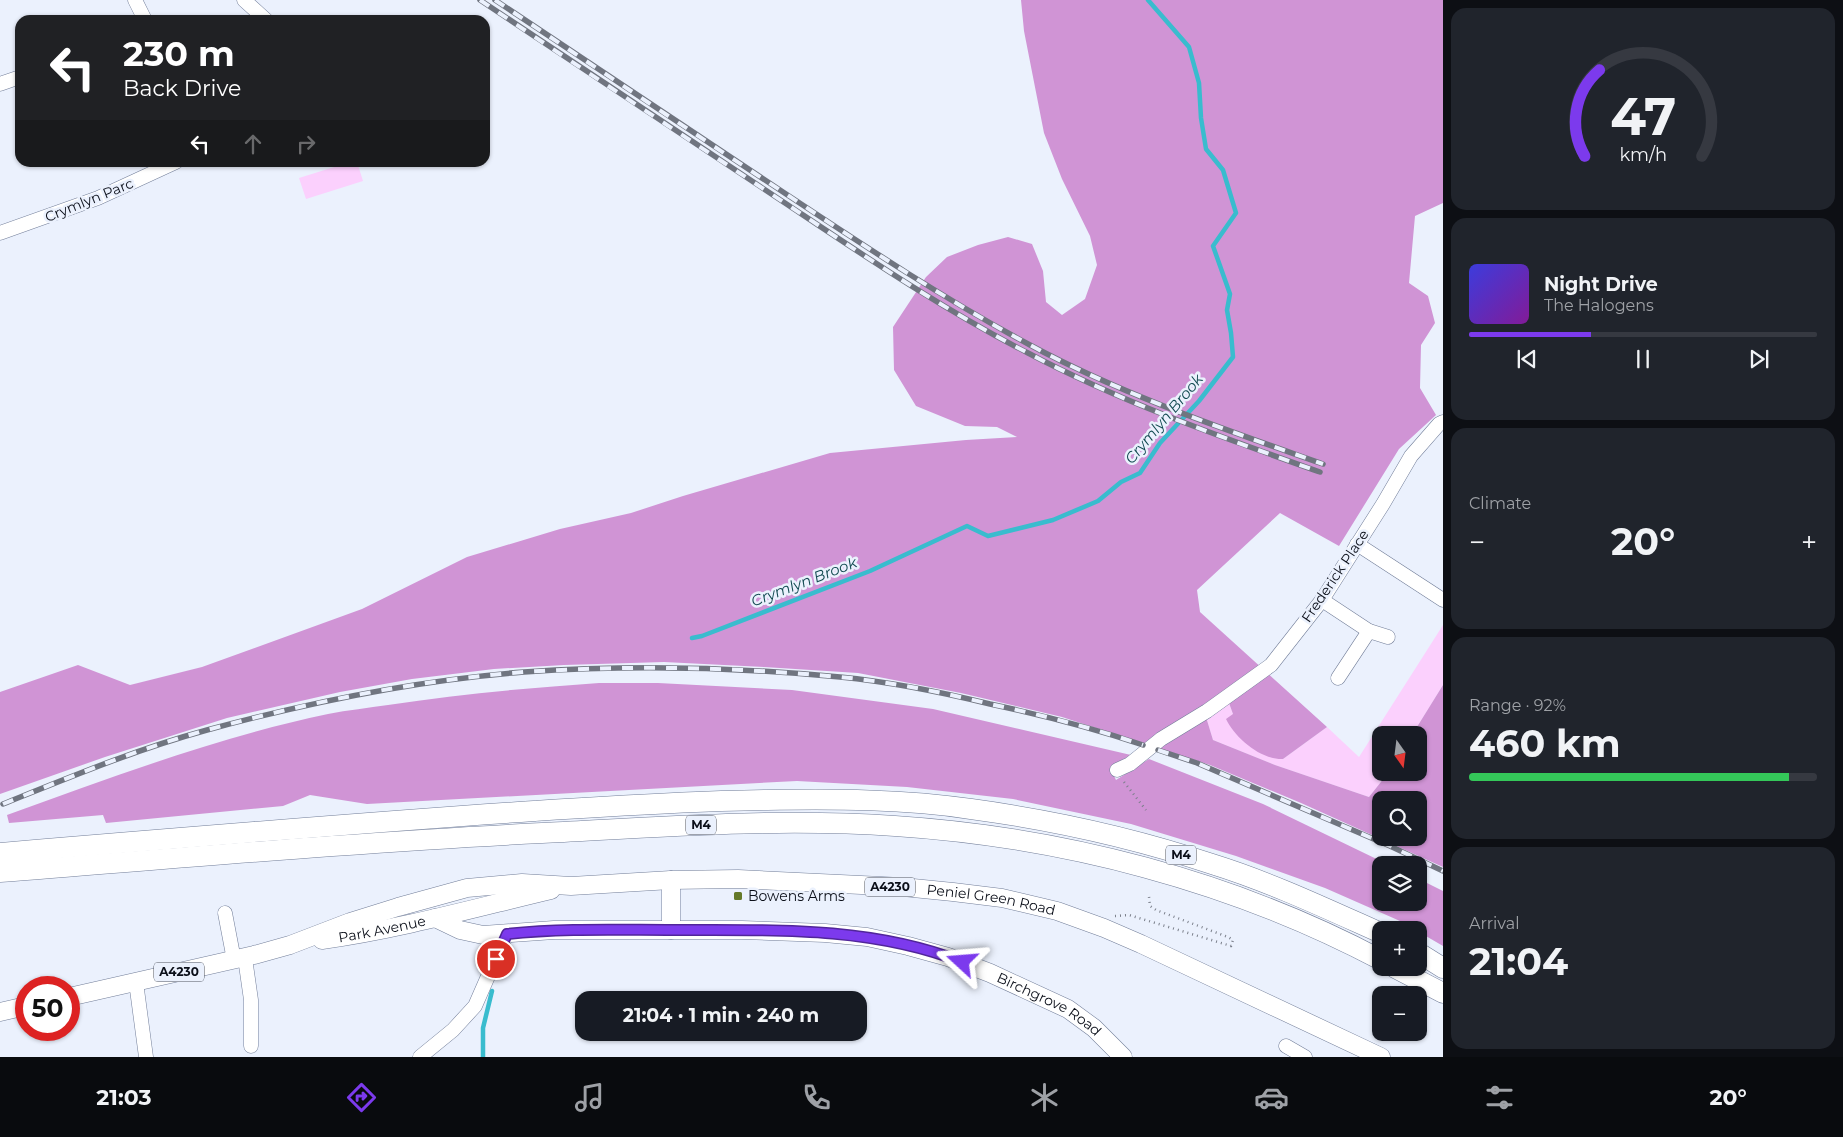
<!DOCTYPE html>
<meta charset="utf-8">
<style>
:root{--surface:#171b24;--page:#20242c;--text:#f1f3f6;--muted:#9ea1a6;--line:#363941;--accent:#7c3aed}
body{margin:0;font-family:Montserrat,sans-serif;background:var(--page);color:var(--text);height:100vh;display:flex;flex-direction:column;font-size:19px;white-space:nowrap}
*{box-sizing:border-box;margin:0}
p{font-size:16px;color:var(--muted)}
.icon{flex:none;width:28px;height:28px;fill:none;stroke:currentColor;stroke-width:2;stroke-linecap:round;stroke-linejoin:round}
.map{position:relative;flex:1;overflow:hidden}
.panel{display:flex;flex-direction:column;gap:8px;padding:8px;background:#0d0f14;width:400px}
.panel>*{flex:none}
.banner{position:absolute;left:15px;top:15px;width:475px;height:152px;border-radius:15px;box-shadow:0 1px 4px #0004;background:#202124;color:#fff;overflow:hidden}
.needle{width:32px;rotate:166deg}
.controls{position:absolute;left:1372px;top:726px;display:grid;gap:10px}
.controls a{display:grid;place-items:center;width:55px;height:55px;border-radius:10px;background:var(--surface);box-shadow:0 1px 4px #0004;font-size:25px}
.speed{position:absolute;left:15px;top:976px;display:flex;gap:10px;font-size:25px;font-weight:700;text-align:center}
.speed>*{display:grid;place-content:center;width:65px;height:65px;border-radius:50%;background:var(--surface);box-shadow:0 1px 4px #0004;line-height:1}
.speed .limit{border:8px solid #d22;background:#fff;color:#111}
.pin{position:absolute;display:grid;place-items:center;width:42px;height:42px;color:#fff;margin:-21px;border:2px solid #fff;border-radius:50%;box-shadow:0 1px 5px #0007}
.me{position:absolute;width:55px;margin:-28px;rotate:289deg;stroke-linejoin:round;filter:drop-shadow(0 0 4px #0008)}
.turn{display:flex;align-items:center;gap:18px;height:105px;padding:0 25px;font-size:22px}
.turn .icon{width:65px;height:65px;stroke-width:2.5}
.turn b{display:block;font-size:35px;line-height:42px}
.lanes{display:flex;align-items:center;height:48px;padding:0 25px;background:#0003;justify-content:center;gap:25px;direction:ltr}
.lanes .off{opacity:.35}
.big{font-size:38px;font-weight:700;line-height:1.1}
.panel .widget{flex:1;display:flex;flex-direction:column;justify-content:center;gap:8px;min-width:0;padding:0 18px;border-radius:15px;background:var(--page)}
.panel .dial{align-items:center;gap:0}
.dial svg{height:130px;overflow:visible;fill:none;stroke:var(--line);stroke-width:7;stroke-linecap:round;text-anchor:middle}
.dial text{fill:var(--text);stroke:none}
.song{display:flex;align-items:center;gap:15px}
.cover{width:60px;height:60px;border-radius:8px;background:linear-gradient(135deg,hsl(240 70% 55%),hsl(290 70% 35%))}
.played{height:5px;border-radius:2px;background:linear-gradient(90deg,var(--accent) 35%,var(--line) 35%)}
.keys{display:flex;justify-content:space-around;direction:ltr}
.heat{display:flex;justify-content:space-between;align-items:center;font-size:28px;direction:ltr}
.charge{height:8px;border-radius:4px;background:linear-gradient(90deg,#34c759 92%,var(--line) 0)}
.trip{position:absolute;left:575px;top:991px;width:292px;height:50px;border-radius:15px;background:var(--surface);box-shadow:0 1px 4px #0004;font-weight:700;line-height:50px;text-align:center}
.tabs{display:flex;height:80px;justify-content:space-around;align-items:center;background:#090b0e;color:var(--muted)}
.tabs .icon{width:35px;height:35px}
.tabs .current{color:var(--accent)}
.tabs b{font-size:22px;color:var(--text)}
main{display:flex;flex:1;min-height:0}
.map>svg:first-child{display:block}
</style>
<main>
<div class="map">
<svg width="1443" height="1057" viewBox="0 0 1443 1057">
<rect width="100%" height="100%" fill="#ebf1fd"/>
<g fill="#fbd0fd">
<path d="M357 162 363 181 306 199 299 178 347 163Z"/>
<path d="M1443 625V685L1412 735H1381V772L1388 773 1369 797 1275 765 1213 740 1206 717 1229 703 1233 714 1283 759 1327 727 1359 757Z"/>
</g>
<g fill="#d094d5" fill-rule="evenodd">
<path d="M1021 0H1443V203L1415 216 1409 283 1428 296 1435 323 1421 345 1420 388 1436 415 1399 449 1339 546 1280 513 1197 590 1200 612 1327 727 1283 759C1261 760 1235 738 1226 719L1233 714 1229 703 1206 717 1213 740 1275 765 1369 797 1388 773 1419 772V735H1412L1443 685V867L1301 803 1210 765 1062 717 961 693 858 673 764 667 664 662 564 665 494 669 412 679 340 692 227 718 105 757 0 794V692L78 665 130 685 202 667 362 609 467 557 560 529 631 513 683 496 830 453 966 440 1017 437 997 427 965 426 916 406 894 370 893 327 926 277 947 257 978 245 1008 237 1032 244 1043 271 1046 302 1062 315 1085 299 1097 265 1090 236 1062 179 1044 133 1024 31ZM1381 800H1419V838H1381Z"/>
<path d="M599 683H658L792 690 933 709 1131 755 1110 767 1116 780 1149 759 1263 804 1389 865H1381V902H1419V879L1443 891V946L1419 932V930H1415L1400 921 1325 888 1236 856 1131 824 1013 799 907 787 797 781 367 804 310 795 283 806 106 823 103 815 9 823 7 815C113 777 218 737 328 714 348 710 368 708 388 705 458 694 528 688 599 683Z"/>
</g>
<g fill="none" stroke-linecap="round" stroke-linejoin="round">
<g stroke="#39bcce" stroke-width="4.5">
<path d="M692 638 702 636 870 571 967 526 988 536 1053 520 1098 501 1121 482 1140 473 1160 443 1199 401 1233 357 1231 333 1227 310 1230 294 1213 246 1236 213 1223 170 1206 149 1201 118 1199 83 1189 47 1148 0"/>
<path d="M483 1057V1028L492 991"/>
</g>
<g stroke="#727e99" stroke-width="15">
<g id="minor">
<path d="M135 0 145 20"/>
<path d="M244 0 266 20"/>
<path d="M0 84 20 77"/>
<path d="M0 233 98 198 176 162"/>
<path d="M1357 544 1443 600"/>
<path d="M1322 600 1369 631 1388 637"/>
<path d="M1338 678 1369 631"/>
<path d="M1117 770 1130 764 1161 739 1207 711 1271 665 1322 600 1383 504 1411 456 1439 424 1443 422"/>
<path d="M225 913 234 960"/>
<path d="M245 958 251 1000V1046"/>
<path d="M136 982 146 1057"/>
<path d="M1286 1046 1305 1057"/>
<path d="M420 1057 453 1030 475 1006 507 933"/>
</g>
</g>
<g stroke="#727e99" stroke-width="19">
<g id="major">
<path d="M671 880V930"/>
<path id="s1" d="M435 918 460 930 483 935 554 930H742L825 933 867 937 908 946 948 957 990 973 1068 1009 1094 1028 1123 1057"/>
<path id="s2" d="M322 940C400 929 475 908 551 890"/>
<path id="s3" d="M69 997 254 955 290 945 350 922 398 907 467 888 522 883 571 886 671 880 738 879 903 887 953 892 1002 898 1057 911 1104 928 1141 944 1381 1057"/>
<path d="M0 1012 26 1006"/>
</g>
</g>
<g stroke="#727e99" stroke-width="21">
<g id="highway">
<path d="M0 853C178 838 356 823 534 811 612 806 689 801 767 800 835 799 904 799 971 809 1052 820 1134 838 1212 864 1270 882 1325 908 1381 933"/>
<path d="M0 872C181 858 361 842 542 833 659 827 777 818 895 826 1063 837 1232 881 1381 960"/>
<path d="M1419 953 1443 968"/>
<path d="M1395 968 1443 993"/>
</g>
</g>
<g stroke="#7a7f8a" stroke-width="2.5" stroke-dasharray="1 4" stroke-linecap="butt">
<path d="M1124 782 1146 810"/>
<path d="M1115 916 1129 915 1231 946 1233 940 1228 937 1156 910 1150 906 1149 897"/>
</g>
<use href="#minor" stroke="#fff" stroke-width="14"/>
<use href="#major" stroke="#fff" stroke-width="18"/>
<use href="#highway" stroke="#fff" stroke-width="20"/>
<g stroke="#707580" stroke-width="5.5">
<g id="rail">
<path d="M480 0C582 69 685 137 788 205 866 257 944 310 1028 353 1121 402 1221 437 1320 472"/>
<path d="M495 0C592 65 689 130 786 194 866 247 946 300 1030 345 1123 395 1224 429 1323 464"/>
<path d="M1158 750 1197 763 1390 846 1443 871"/>
<path d="M3 804C70 777 137 749 207 730 310 702 418 680 524 672 629 665 735 667 840 677 891 682 941 692 990 704 1042 715 1093 728 1143 745"/>
</g>
</g>
<use href="#rail" stroke="#ebf1fd" stroke-width="4" stroke-dasharray="11" stroke-linecap="butt"/>
</g>
<g fill="none" stroke-linecap="round" stroke-linejoin="round">
<g stroke="#51269a" stroke-width="12">
<path id="route" d="M496 959 507 934C562 928 618 930 673 930 769 930 871 926 962 962"/>
</g>
<use href="#route" stroke="#7c3aed" stroke-width="9"/>
</g>
<rect fill="#657929" stroke="#ebf1fd" stroke-width="2" x="733" y="891" width="10" height="10" rx="2.5"/>
<g text-anchor="middle" stroke-width="5" stroke-linejoin="round" paint-order="stroke">
<g fill="#ebf1fd" stroke="#4e535d" stroke-width="1">
<rect x="686" y="815.5" width="30" height="19" rx="4"/>
<rect x="1166" y="845.5" width="30" height="19" rx="4"/>
<rect x="865" y="877.5" width="50" height="19" rx="4"/>
<rect x="154" y="962.5" width="50" height="19" rx="4"/>
</g>
<g font-size="12" font-weight="bold" fill="#0b0f19">
<text x="701" y="829">M4</text>
<text x="1181" y="859">M4</text>
<text x="890" y="891">A4230</text>
<text x="179" y="976">A4230</text>
</g>
<g font-size="14" fill="#0b0f19" stroke="#ebf1fd">
<text transform="translate(89 200) rotate(-22)" y="5">Crymlyn Parc</text>
<text transform="translate(1335 576) rotate(-56)" y="5">Frederick Place</text>
<text dy="5" stroke="none"><textPath href="#s3" startOffset="939">Peniel Green Road</textPath></text>
<text dy="5" stroke="none"><textPath href="#s2" startOffset="61">Park Avenue</textPath></text>
<text dy="5" stroke="none"><textPath href="#s1" startOffset="631">Birchgrove Road</textPath></text>
</g>
<g font-size="14" fill="#0b0f19" stroke="#ebf1fd" text-anchor="start">
<text x="748" y="901">Bowens Arms</text>
</g>
<g font-size="15" font-style="italic" fill="#114950" stroke="#ebf1fd">
<text transform="translate(1164 419) rotate(-50)" y="5">Crymlyn Brook</text>
<text transform="translate(804 582) rotate(-21)" y="5">Crymlyn Brook</text>
</g>
</g>
</svg>
<div class="controls">
<a><svg class="needle" viewBox="-14 -14 28 28"><path d="M0-13l5 13h-10z" fill="#e53935"/><path d="M0 13l5-13h-10z" fill="#9ea1a6"/></svg></a>
<a><svg class="icon" aria-label="search" viewBox="0 0 24 24"><circle cx="10" cy="10" r="6"/><path d="M15 15l6 6"/></svg></a>
<a><svg class="icon" aria-label="layers" viewBox="0 0 24 24"><path d="M12 4l9 5-9 5-9-5zM3 14l9 5 9-5"/></svg></a>
<a>+</a>
<a>−</a>
</div>
<div class="speed"><div class="limit">50</div></div>
<div class="pin" style="left:496px;top:959px;background:#d93025"><svg class="icon" aria-label="arrive" viewBox="0 0 24 24"><path d="M6 21V4h12l-3 4 3 4H6"/></svg></div>
<svg class="me" style="left:962px;top:962px" viewBox="-20 -20 40 40"><path d="M0-17L14 15 0 8-14 15z" fill="#7c3aed" stroke="#fff" stroke-width="4"/></svg>
<div class="trip">21:04 · 1 min · 240 m</div>
<div class="banner">
<div class="turn"><svg class="icon" aria-label="left" viewBox="0 0 24 24"><path d="M17 20v-9H6M10 6l-5 5 5 5"/></svg><div><b>230 m</b>Back Drive</div></div>
<div class="lanes"><svg class="icon" aria-label="left" viewBox="0 0 24 24"><path d="M17 20v-9H6M10 6l-5 5 5 5"/></svg><svg class="icon off" aria-label="ahead" viewBox="0 0 24 24"><path d="M12 20V5M6 11l6-6 6 6"/></svg><svg class="icon off" aria-label="right" viewBox="0 0 24 24"><path d="M7 20v-9h11M14 6l5 5-5 5"/></svg></div>
</div>
</div>
<section class="panel">
<div class="widget dial"><svg viewBox="0 0 100 80">
<path d="M14 69A42 42 0 1 1 86 69"/>
<path d="M14 69A42 42 0 0 1 23 16" stroke="#7c3aed"/>
<text x="50" y="56" font-size="32" font-weight="700">47</text>
<text x="50" y="72" font-size="11">km/h</text>
</svg></div>
<div class="widget">
<div class="song"><i class="cover"></i><div><b>Night Drive</b><p>The Halogens</p></div></div>
<div class="played"></div>
<div class="keys"><svg class="icon" aria-label="previous" viewBox="0 0 24 24"><path d="M18 5L8 12l10 7zM5 5v14"/></svg><svg class="icon" aria-label="pause" viewBox="0 0 24 24"><path d="M8 5v14M16 5v14"/></svg><svg class="icon" aria-label="next" viewBox="0 0 24 24"><path d="M6 5l10 7-10 7zM19 5v14"/></svg></div>
</div>
<div class="widget"><p>Climate</p>
<div class="heat"><a>−</a><b class="big">20°</b><a>+</a></div>
</div>
<div class="widget"><p>Range · 92%</p><b class="big">460 km</b><div class="charge"></div></div>
<div class="widget"><p>Arrival</p><b class="big">21:04</b></div>
</section>
</main>
<nav class="tabs">
<b>21:03</b>
<svg class="icon current" aria-label="directions" viewBox="0 0 24 24"><path d="M12 3l9 9-9 9-9-9zM9 14v-3h6M13 9l2 2-2 2"/></svg>
<svg class="icon" aria-label="music" viewBox="0 0 24 24"><path d="M9 18V5l10-2v13"/><circle cx="6" cy="18" r="3"/><circle cx="16" cy="16" r="3"/></svg>
<svg class="icon" aria-label="phone" viewBox="0 0 24 24"><path d="M5 4h4l2 5-3 2q2 4 5 5l2-3 5 2v4C11 20 4 13 5 4z"/></svg>
<svg class="icon" aria-label="climate" viewBox="0 0 24 24"><path d="M12 3v18M4 7l16 10M4 17L20 7"/></svg>
<svg class="icon" aria-label="car" viewBox="0 0 24 24"><path d="M5 17H2v-5l4-1 3-4h7l3 4 3 1v5h-3M9 17h6M6 11h13"/><circle cx="7" cy="17" r="2"/><circle cx="17" cy="17" r="2"/></svg>
<svg class="icon" aria-label="filters" viewBox="0 0 24 24"><path d="M4 7h16M4 17h16"/><circle cx="9" cy="7" r="2"/><circle cx="15" cy="17" r="2"/></svg>
<b>20°</b>
</nav>
